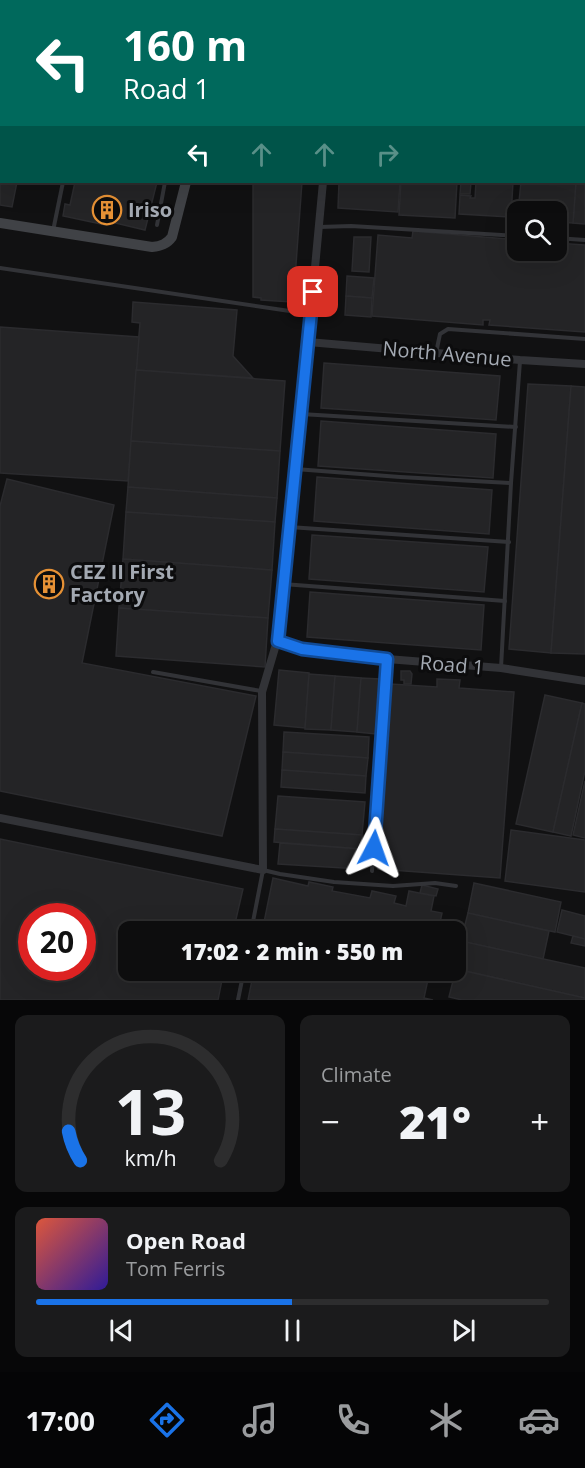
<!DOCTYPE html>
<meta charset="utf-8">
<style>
:root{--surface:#0d0d0e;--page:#1b1b1c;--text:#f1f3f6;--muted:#9a9c9e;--line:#2d2d2e;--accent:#1a73e8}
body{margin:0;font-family:"Open Sans",sans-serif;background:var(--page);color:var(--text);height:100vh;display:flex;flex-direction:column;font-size:22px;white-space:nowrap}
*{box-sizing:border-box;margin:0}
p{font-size:20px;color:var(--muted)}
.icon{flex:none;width:33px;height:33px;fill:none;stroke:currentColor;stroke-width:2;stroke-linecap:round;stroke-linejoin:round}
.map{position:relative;height:1000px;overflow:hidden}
.panel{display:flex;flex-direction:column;gap:15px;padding:15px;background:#070708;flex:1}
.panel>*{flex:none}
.hud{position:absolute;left:0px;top:0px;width:585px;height:183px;box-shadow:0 6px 24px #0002,0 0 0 2px var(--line);background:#00695c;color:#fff;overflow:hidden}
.tools{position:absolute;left:507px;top:201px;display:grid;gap:12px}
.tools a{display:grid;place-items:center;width:60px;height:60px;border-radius:12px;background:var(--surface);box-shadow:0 6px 24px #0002,0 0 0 2px var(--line);font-size:30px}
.speed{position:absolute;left:18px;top:903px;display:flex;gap:12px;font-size:30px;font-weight:700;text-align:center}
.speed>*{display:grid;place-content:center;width:78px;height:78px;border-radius:50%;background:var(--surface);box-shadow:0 6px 24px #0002,0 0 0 2px var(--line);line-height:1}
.speed .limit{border:9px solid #d22;background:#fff;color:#111}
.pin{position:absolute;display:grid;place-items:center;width:51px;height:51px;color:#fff;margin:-26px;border-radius:12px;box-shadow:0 3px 9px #0006}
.me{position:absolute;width:66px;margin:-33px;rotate:4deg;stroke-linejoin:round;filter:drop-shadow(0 0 4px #0008)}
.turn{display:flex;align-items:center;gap:21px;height:126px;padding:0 24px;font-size:27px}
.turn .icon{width:78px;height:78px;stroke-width:2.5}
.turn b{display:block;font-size:42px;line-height:51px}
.lanes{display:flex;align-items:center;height:57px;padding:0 24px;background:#0003;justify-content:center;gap:30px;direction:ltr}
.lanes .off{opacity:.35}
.big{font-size:45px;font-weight:800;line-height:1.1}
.panel .tile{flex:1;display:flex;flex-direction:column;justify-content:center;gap:9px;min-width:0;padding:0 21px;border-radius:12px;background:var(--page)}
.panel .dial{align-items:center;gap:0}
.dial svg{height:156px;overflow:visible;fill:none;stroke:var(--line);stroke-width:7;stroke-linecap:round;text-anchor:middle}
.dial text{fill:var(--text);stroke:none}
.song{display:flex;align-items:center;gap:18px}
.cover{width:72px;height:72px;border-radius:9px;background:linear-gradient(135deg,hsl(10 70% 55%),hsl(250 70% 35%))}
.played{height:6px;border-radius:3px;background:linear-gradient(90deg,var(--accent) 50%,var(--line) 50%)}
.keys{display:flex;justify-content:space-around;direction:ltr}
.heat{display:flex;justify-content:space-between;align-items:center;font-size:33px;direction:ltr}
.panel .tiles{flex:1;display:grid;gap:15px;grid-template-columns:1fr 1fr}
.tile:last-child{grid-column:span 2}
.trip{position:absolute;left:118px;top:921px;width:348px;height:60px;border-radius:12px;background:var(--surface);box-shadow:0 6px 24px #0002,0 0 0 2px var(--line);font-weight:800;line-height:60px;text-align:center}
.tabs{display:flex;height:96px;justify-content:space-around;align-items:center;background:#050506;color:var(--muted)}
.tabs .icon{width:42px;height:42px}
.tabs .current{color:var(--accent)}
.tabs b{font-size:27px;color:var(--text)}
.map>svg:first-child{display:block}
</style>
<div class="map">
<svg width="585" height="1000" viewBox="0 0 585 1000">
<rect width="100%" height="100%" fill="#111112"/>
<g fill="#242426" stroke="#2b2b2e" stroke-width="1.5" fill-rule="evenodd">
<path d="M0 0H33L32 2H2V63H0Z"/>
<rect x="151" y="0" width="42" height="2"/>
<rect x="348" y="0" width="76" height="2"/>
<path d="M433 0H563L578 1 433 2Z"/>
<rect x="0" y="71" width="2" height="52"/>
<path d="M584 119 585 120V224L573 223 576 182H584Z"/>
<path d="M0 179H2V182H17L12 207 0 205Z"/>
<path d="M75 182H157L145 230 111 222 113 215 108 214 106 225 63 216 65 204 70 205Z"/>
<path d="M253 182H302L294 292H293L292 302 261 300V298L253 297Z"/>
<path d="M339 182H400L398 212 338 208Z"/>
<path d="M401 182H457L455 218 399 215Z"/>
<path d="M461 182H471L470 194H460Z"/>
<path d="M476 182H513L511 217 459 214 460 195 471 196 470 198H475Z"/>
<path d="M521 182H576L573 223 556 222V212H518Z"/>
<path d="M413 231 518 240V250H556V243L585 245V332L489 325 490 320H483V325L372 316 378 235 412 238Z"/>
<path d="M354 237H371L369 272 352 271Z"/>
<path d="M347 276 374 278 372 298 346 296Z"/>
<path d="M346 296 372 298 371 317 345 315Z"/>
<path d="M133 302 237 310 233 356 253 378 136 370 140 323 132 322Z"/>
<path d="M0 327 139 337 128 481 0 473Z"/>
<path d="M324 363 500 376 496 420 321 408Z"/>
<path d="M136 370 285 381 280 451 131 441Z"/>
<path d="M528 384 571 386 551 653 509 649Z"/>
<path d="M571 386 585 387V654L551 653Z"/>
<path d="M321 421 496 434 493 478 318 466Z"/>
<path d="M131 441 280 451 277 498 128 487Z"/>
<path d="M317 477 492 490 489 534 314 521Z"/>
<path d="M7 479 114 505 82 663 256 696 222 836 0 791V506Z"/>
<path d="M128 487 277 498 275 522 126 512Z"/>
<path d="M126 512 275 522 272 570 123 559Z"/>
<path d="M312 535 488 547 484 592 309 579Z"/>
<path d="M123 559 272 570 268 618 119 608Z"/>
<path d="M310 592 484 605 481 650 307 637Z"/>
<path d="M119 608 268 618 265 667 116 656Z"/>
<path d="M279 670 309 673 305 728 274 725Z"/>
<path d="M401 671H410L412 674 411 684H404V680H401Z"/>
<path d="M309 674 335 676 331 730 305 729Z"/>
<path d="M335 676 361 678 357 732 331 730Z"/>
<path d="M361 678 380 679 376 734 357 732Z"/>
<path d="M437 679 460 680 459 688 514 692 500 878 378 869 391 684 437 687Z"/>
<path d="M545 695 582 703 553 832 516 824Z"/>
<path d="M582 703 585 704V771L571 836 553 832Z"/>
<path d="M284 732 369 737 368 758 283 752Z"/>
<path d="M283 752 368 758 366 776 282 770Z"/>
<path d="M282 770 366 776 365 793 281 787Z"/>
<path d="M585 781V838L573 835Z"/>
<path d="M278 796 365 802 362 835 275 829Z"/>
<path d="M275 829 362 835 361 849 274 842Z"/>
<path d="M511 830 585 840V892L505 881Z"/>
<path d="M0 839 243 889 233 932H129V970H224L218 1000H0ZM32 916H82V968H32Z"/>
<path d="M280 843 361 849 360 869 278 864Z"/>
<path d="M273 878 308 886 309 882 333 887 332 891 370 898 372 891 396 896 394 903 406 906 409 891 434 896 431 911 442 913 438 932H262Z"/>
<path d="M474 883 561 902 555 932 468 913Z"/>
<path d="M422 885 438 889 436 896 420 893Z"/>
<path d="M562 910 585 916V939L557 932Z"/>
<path d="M468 913 549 931 543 959 461 941Z"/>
<path d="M573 936 585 939V946L571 943Z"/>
<path d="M461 941 585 968V998L456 969Z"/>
<path d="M456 969 585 998V1000H462L449 997Z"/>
<path d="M254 970H430L424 998 433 1000H248Z"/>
</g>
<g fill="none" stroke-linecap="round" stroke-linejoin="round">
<g stroke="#323337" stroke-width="4">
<path d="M100 2V0"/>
<path d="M198 2V0"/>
<path d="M0 124H2"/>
<path d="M157 225 165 182"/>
<path d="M319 227 351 226 518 236"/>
<path d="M53 231 63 182"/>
<path d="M556 238 585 240"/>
<path d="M0 268 310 314"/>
<path d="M436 353 440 334 448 329 585 339"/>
<path d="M301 414 516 427"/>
<path d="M295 469 400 477 511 483"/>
<path d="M289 527 509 542"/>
<path d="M283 584 505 601"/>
<path d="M501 668 511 483 520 361"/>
<path d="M153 672 261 691"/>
<path d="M372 871 387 660"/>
<path d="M251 932 263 870 280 874 334 882 393 886 435 883 456 886"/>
<path d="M238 1000 244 970"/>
</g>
<g stroke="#323337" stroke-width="8">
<path d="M336 2V0"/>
<path d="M308 342 520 360 585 364"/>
<path d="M277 641 302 649 387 659 501 668 585 681"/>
<path d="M0 818 263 870 262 692 277 641 308 342 323 182"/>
</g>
<g stroke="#404246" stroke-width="10">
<path d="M233 0V2"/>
<path d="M584 98H585"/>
<path d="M0 223 152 247C161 246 167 244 172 237L186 182"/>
</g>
</g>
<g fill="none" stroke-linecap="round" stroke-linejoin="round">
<g stroke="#114b97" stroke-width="15">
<path id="route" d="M313 292 278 641 302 649 387 659 374 848"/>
</g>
<use href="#route" stroke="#1a73e8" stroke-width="10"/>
</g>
<defs>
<g id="building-ring" transform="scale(1.5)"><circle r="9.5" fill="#0c0c0d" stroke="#e69135" stroke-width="1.5"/><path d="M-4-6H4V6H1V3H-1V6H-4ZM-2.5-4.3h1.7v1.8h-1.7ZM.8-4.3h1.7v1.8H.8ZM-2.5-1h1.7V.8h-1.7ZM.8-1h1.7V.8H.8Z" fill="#e69135"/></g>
</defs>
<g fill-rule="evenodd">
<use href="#building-ring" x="107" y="210"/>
<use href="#building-ring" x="49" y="584"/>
</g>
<g text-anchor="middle" stroke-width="6" stroke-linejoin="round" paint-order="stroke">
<g font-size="20" font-weight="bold" fill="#a3a9b2" stroke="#0c0c0d" text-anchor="start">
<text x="128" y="217">Iriso</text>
<text x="70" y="579">CEZ II First<tspan x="70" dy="23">Factory</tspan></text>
</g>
<g font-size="20" fill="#a3a9b2" stroke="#0c0c0d">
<text transform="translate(447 354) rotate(5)" y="7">North Avenue</text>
<text transform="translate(452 665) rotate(5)" y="7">Road 1</text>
</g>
</g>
</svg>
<div class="tools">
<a><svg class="icon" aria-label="search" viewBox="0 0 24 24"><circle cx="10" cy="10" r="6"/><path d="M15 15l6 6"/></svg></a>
</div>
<div class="speed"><div class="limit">20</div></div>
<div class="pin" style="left:313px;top:292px;background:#d93025"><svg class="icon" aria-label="arrive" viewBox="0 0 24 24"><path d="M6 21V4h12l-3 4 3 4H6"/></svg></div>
<svg class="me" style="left:374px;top:848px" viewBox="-20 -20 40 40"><path d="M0-17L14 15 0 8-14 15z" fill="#1a73e8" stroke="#fff" stroke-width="4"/></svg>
<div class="trip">17:02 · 2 min · 550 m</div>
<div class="hud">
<div class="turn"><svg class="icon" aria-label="left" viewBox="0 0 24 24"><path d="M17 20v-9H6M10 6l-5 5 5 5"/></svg><div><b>160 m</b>Road 1</div></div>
<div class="lanes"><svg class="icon" aria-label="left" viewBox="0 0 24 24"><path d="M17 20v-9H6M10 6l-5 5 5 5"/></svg><svg class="icon off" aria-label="ahead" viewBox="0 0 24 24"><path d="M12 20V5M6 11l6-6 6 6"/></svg><svg class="icon off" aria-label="ahead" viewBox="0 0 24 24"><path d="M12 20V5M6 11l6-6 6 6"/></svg><svg class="icon off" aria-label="right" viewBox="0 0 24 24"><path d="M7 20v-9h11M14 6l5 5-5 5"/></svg></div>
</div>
</div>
<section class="panel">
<div class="tiles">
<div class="tile dial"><svg viewBox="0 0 100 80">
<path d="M14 69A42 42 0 1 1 86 69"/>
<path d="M14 69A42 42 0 0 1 8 54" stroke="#1a73e8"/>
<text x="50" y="56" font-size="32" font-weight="700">13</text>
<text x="50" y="72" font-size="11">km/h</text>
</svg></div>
<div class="tile"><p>Climate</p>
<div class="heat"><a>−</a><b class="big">21°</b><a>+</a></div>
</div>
<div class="tile">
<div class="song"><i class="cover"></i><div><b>Open Road</b><p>Tom Ferris</p></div></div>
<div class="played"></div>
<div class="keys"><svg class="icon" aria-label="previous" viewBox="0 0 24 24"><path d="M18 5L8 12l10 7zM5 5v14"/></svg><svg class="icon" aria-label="pause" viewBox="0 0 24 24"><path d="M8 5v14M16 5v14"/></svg><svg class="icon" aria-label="next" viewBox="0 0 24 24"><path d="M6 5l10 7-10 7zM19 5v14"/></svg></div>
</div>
</div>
</section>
<nav class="tabs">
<b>17:00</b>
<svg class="icon current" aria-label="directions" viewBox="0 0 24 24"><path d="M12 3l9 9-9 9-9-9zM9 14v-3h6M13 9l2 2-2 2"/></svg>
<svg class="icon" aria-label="music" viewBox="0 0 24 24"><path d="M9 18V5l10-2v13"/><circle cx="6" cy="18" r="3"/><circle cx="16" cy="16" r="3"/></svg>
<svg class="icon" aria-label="phone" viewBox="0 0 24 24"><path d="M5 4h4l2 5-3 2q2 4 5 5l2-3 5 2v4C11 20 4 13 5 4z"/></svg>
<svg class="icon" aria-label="climate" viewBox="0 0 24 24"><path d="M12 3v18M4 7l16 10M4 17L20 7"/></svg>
<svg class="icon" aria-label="car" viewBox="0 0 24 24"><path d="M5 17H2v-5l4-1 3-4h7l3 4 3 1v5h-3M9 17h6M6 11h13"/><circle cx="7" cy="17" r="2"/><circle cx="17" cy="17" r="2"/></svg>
</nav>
